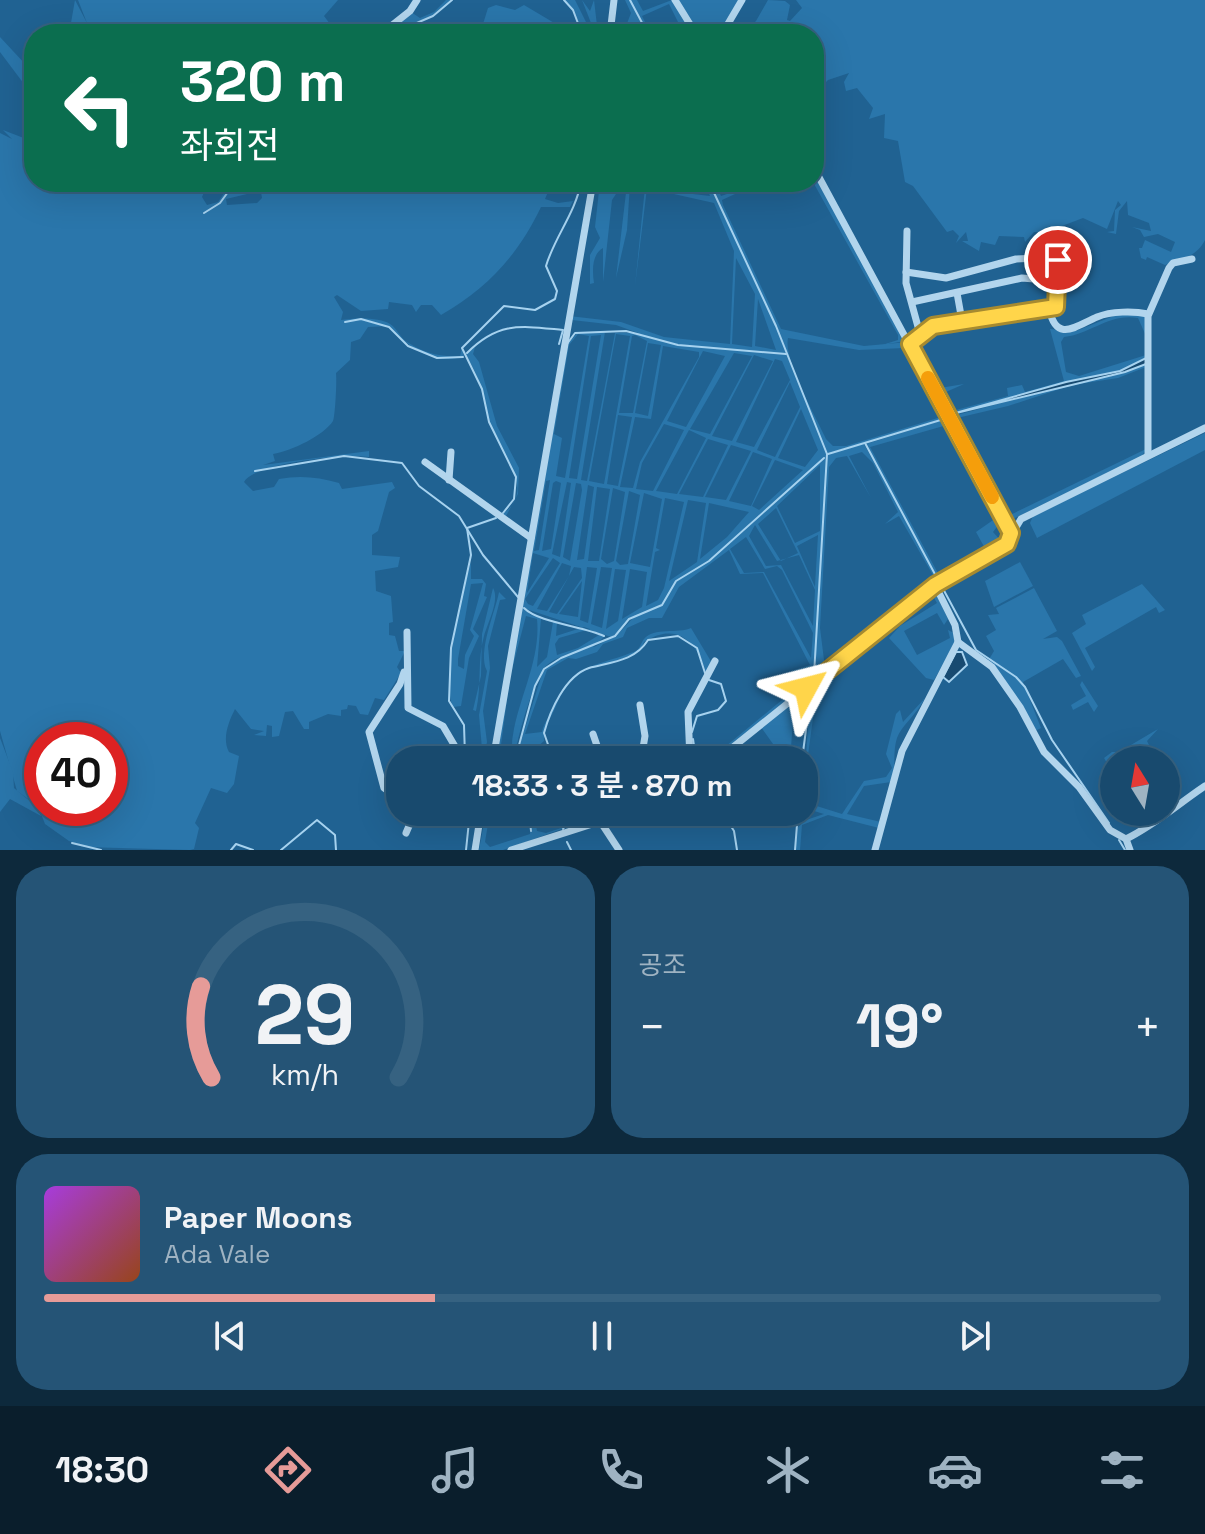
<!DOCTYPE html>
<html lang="ko">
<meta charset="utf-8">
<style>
:root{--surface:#184a6e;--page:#255476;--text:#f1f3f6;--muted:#9fb3c2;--line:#366281;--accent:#e69b98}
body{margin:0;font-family:"Space Grotesk","Noto Sans KR",sans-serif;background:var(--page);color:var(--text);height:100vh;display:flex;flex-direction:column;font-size:30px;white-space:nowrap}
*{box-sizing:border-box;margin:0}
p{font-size:26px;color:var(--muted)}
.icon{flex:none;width:44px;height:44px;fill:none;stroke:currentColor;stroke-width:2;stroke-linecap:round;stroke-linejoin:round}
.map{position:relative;height:850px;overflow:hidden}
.side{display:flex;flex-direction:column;gap:16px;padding:16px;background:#0d293c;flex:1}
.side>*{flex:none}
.top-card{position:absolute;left:24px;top:24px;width:800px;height:168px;border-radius:32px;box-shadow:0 8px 32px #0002,0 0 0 2px var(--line);background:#0b6e4f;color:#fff;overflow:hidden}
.needle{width:52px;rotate:349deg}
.buttons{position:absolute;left:1100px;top:746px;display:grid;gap:16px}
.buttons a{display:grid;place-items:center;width:80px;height:80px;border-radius:50%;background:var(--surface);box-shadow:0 8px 32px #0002,0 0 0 2px var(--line);font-size:40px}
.speed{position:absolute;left:24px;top:722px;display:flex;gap:16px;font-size:40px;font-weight:700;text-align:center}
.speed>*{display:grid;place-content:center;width:104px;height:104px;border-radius:50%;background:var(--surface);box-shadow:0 8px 32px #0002,0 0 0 2px var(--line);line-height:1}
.speed .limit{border:12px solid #d22;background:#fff;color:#111}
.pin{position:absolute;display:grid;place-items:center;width:68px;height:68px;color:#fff;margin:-34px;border:4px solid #fff;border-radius:50%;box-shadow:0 2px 8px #0007}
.me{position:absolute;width:88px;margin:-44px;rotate:52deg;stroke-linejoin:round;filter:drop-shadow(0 0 6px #0008)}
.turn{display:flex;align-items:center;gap:28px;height:168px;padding:0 24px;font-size:36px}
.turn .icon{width:104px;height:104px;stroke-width:2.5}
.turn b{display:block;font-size:56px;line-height:68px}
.big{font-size:60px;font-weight:600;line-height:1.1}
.side .tile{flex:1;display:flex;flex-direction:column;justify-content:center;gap:12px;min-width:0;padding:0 28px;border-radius:32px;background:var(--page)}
.side .dial{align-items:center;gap:0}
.dial svg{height:208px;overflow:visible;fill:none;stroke:var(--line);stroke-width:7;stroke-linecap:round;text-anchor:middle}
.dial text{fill:var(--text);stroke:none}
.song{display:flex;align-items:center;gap:24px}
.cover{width:96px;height:96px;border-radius:12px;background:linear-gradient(135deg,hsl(280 70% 55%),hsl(20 70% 35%))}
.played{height:8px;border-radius:4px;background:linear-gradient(90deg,var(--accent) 35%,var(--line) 35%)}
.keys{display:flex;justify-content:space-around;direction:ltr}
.heat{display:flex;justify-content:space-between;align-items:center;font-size:44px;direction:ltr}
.side .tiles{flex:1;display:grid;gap:16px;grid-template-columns:1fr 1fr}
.tile:last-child{grid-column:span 2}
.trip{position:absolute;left:386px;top:746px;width:432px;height:80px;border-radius:32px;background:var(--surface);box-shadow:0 8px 32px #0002,0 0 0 2px var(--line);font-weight:600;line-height:80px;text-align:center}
.tab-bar{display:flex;height:128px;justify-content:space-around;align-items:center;background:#0a1e2c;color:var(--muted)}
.tab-bar .icon{width:56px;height:56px}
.tab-bar .on{color:var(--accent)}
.tab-bar b{font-size:36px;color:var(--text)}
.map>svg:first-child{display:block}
</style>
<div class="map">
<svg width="1205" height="850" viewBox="0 0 1205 850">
<rect width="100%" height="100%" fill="#206292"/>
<g fill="#2a76ab" fill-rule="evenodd">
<path d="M75 0 87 23 78 0H338L324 16 330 24 323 25 321 34H69Z"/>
<path d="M446 0H451L430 17 383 34 411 12 420 18 434 12Z"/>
<path d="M565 0H575L589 28 591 23 582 0 590 11 594 0 598 34H583L573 10Z"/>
<path d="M625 0H637L643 11 672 0 692 34H684L669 4 642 16 651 34H623L631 13Z"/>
<path d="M677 0H741L720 34H698Z"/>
<path d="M768 0 785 1 790 5 787 20 790 21 802 8 796 0H1205V240C1197 256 1182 260 1165 265L1147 257 1146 260 1141 258 1139 248H1142L1145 240 1171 252 1175 242 1158 234 1144 237 1140 230 1132 227 1151 231 1149 223 1128 215 1127 201 1119 211 1116 234 1107 232 1114 231 1115 210 1121 205 1118 201 1107 229 1083 218 1054 229 1057 241 1039 240 1038 232H1034L1025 242 1024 237 999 236 995 245 981 242 979 251 962 241H968L966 232 956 243 959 236 953 230 947 232 913 186 905 182 898 141 884 138 885 114 869 119 873 108 857 88 846 91 844 82 849 73 828 80 814 94V34H760L763 27 745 31 756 21Z"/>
<path d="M496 5 515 10 524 5 561 27 564 34H468L483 24 488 8Z"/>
<path d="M0 37 26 65 34 60V101L28 106 34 116 22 97 24 84 0 52Z"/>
<path d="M3 130 34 142V182H226L207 185 202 197 207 205 218 202 227 189C239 188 246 182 255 182L247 194 226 199 227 205 257 203 262 198 261 192 302 182H552L545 199 558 203 573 201 570 207H541C518 255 488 288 441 315L432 305H421L416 312 412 305 389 302 388 309 361 311 337 295 334 297 343 312 341 320C354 318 380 317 390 324 397 328 400 338 407 342 422 352 442 358 460 356L462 348 464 356C437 367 406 346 389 326L368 327 360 339 351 342 350 360 336 373C337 381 335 418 333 421 324 435 292 451 273 454L275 461 263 465 369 451V457C347 453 253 463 244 482L253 491 274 487 279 479C300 475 318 477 339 483L342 489 392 482 395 488 389 492 378 531 372 535V555L400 557 398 567 375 571 376 591 391 596 393 622 389 623V635L395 636 399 651H405L397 667 401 673 384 700 375 698 368 715 360 714 356 706 348 705 347 709 341 710V716L328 714 309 722V729H304L293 711 285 712 279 736 272 737V726L267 725 266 736 254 735 264 731 251 729 235 709C228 723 222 739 229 752L239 756 234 784 227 793 211 788 195 823 199 828 194 849 190 850 85 847 69 841 45 824 38 806 17 791 0 731V133L12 139ZM45 739 110 740V808H42L41 743Z"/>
<path d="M814 173 905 341 882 345 898 340V335L813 182Z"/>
<path d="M600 182H613L616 194 612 200 603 282V248C592 254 592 270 594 283L590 284V255L600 238 595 227Z"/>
<path d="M623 182H662L661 187 674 189 678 182V191L690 193 694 182 693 194 710 196 704 182H715L721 196 733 192 739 184 735 194 722 200 723 205 781 329 864 346 908 342 945 418 826 454 864 444 938 579 866 444 946 419 1002 520 993 532 1002 542 1001 546 939 581 713 760H709L810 677 809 670 791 671 810 665 763 573 740 574 729 550 679 587 662 618H649L627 628 623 637 603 644 597 652 576 659 568 658 547 670 525 734 542 732C544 721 552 714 556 704 573 663 599 666 636 651 640 648 641 643 644 639 654 627 678 634 691 628L712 663 707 676C699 644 678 620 644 642L642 649C603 673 577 656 556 706 551 719 543 726 544 741L528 755 530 757 515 760 542 674C550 661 565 658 578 652 566 654 552 659 544 668 533 682 516 742 514 760H511C513 752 511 743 513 735 519 697 541 659 537 619L526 616 510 677 499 760H495L569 316 621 322 664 337 730 344 734 251 714 203 647 188 635 286 645 187 630 184 627 230 616 278 627 184ZM736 258 755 294 752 347 732 344ZM758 299 776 350 755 346ZM572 320 616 325 638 333 578 332 567 345ZM605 332 615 333 587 481 581 480ZM578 334 589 336 565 478 556 476 562 438 554 434 569 345ZM616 334 630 336 604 484 589 481ZM601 335 577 479 569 478 591 336ZM635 335 647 341 633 413H619L632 336ZM788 338 859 350 904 348 941 417 846 446H833L826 439C816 417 783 360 788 338ZM648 343 661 345 648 416 635 413ZM663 346 699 352V357L640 462 633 488 620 487 635 417 651 419ZM703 351 725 356 686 427 667 421ZM734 353 752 356 710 434 690 429ZM754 355 773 361 732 441 712 436ZM775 359 782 361 790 380 754 447 736 442ZM790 382 800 407 775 457 757 450ZM801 409 818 450 805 467 778 458ZM618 415 632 417 618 486 607 484ZM664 424 684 430 653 491 636 489 642 463ZM947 425 996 518 976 532 987 552 940 577 870 447ZM689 430 706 438 677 494 656 491ZM708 439 728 445 703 497 679 494ZM731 445 751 451 726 500 705 497ZM753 452 772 459 751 506 729 501ZM862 452 873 463 898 512 885 524 899 516 934 577 825 668 820 628 829 467 836 458 847 456 871 498 849 456ZM775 460 803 470 759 510 752 506ZM820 465V531L795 543 777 506ZM550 480 539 550 534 551 546 481ZM556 481 561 483 551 549 542 551 553 483ZM567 482 571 483 560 557 552 554ZM576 483 581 484 582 490 570 561 563 557ZM588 485 594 487 584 559 577 560ZM597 487 610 489 599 561H588ZM613 488 625 492 614 561 607 564 601 559ZM629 491 640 495 628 564 620 565 616 561ZM644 493 662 499 650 567 630 563ZM665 498 684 502 664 588 658 600 646 606 655 552 660 550 656 548ZM688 500 706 503 697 562 669 581ZM709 503 749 512 727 537 700 559ZM776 508 798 553 781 561 758 524ZM755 525 777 561 799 555 815 590 813 626 781 565 766 566 749 536ZM818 535 815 586V587L797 546ZM746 537 765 569 777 566 782 570 813 633 811 658 764 572 744 573 730 549ZM533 553 549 558 527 593ZM553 558 560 563 533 606 528 604 525 599ZM562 563 571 566 569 576 547 611 537 609ZM574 567 581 568 582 578 557 614 549 612ZM587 567 597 568 588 623 580 620ZM601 567 612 568 602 628 591 624ZM615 569 626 570 618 621 606 629ZM630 569 647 572 642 607 622 619ZM582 581 578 617 559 614ZM523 608 611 637C621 632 623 619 635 616L615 637C607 639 596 647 593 647L604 637 599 635 578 648 557 655 555 644 559 638 590 629 584 627 556 636 557 623 566 624 531 615ZM541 619 553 622 547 657 537 667Z"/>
<path d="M1116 315H1146V336L1138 318C1109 313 1091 334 1064 337L1061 342 1066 372 1079 376 1146 355V359L1120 371 1066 382 952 414 914 349 918 343 940 388 964 384 946 392 956 410 1008 396 1007 388 1022 385 1025 392 1064 381 1050 329 1076 331Z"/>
<path d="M475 347 473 354 479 362 497 426 519 468 518 494 506 516H499C543 491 495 448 488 418 483 396 480 375 465 355Z"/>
<path d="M1146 364V367L1118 378 1072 385 1008 406 957 418 1008 516 1146 449 1142 456 1007 522 953 416Z"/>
<path d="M1205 433V450L1037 538 1030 523 1033 516Z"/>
<path d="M471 562V579H482L486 584 484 596 487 597 473 629 479 636 469 658 461 706 453 707C441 678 462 593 471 562ZM483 583 470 630 474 636 465 655 464 669 458 666V659L471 584Z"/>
<path d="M1020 562 1033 586 994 607 985 581Z"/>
<path d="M1142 584 1165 610 1159 613 1156 607 1085 648 1095 667 1092 671 1072 633 1086 624 1082 615Z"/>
<path d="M493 588C500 600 488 622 484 636 477 660 482 686 476 711L473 710 481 676 482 634Z"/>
<path d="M1034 588 1057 631 1043 639 1057 637 1062 641 1081 676 1076 678 1063 659 1023 682 1041 728 1035 731 988 661 994 651 986 636 996 630 988 615 999 614 996 608Z"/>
<path d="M499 592 506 599 500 600 488 646 490 668 483 711 487 742 483 760 479 715 487 671C477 652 495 613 499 592Z"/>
<path d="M935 592 948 619 944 625 937 613 904 631 917 655 950 638 948 630 954 633V645L934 680 926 678 889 638 900 626 937 603 933 596 817 689 804 784 810 698 803 700 797 712 799 719 793 721 790 760H766L761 753 773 744 761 727Z"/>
<path d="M1082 681 1098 706 1094 712 1088 702 1073 710 1071 705 1086 696 1080 685Z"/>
<path d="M925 698C918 713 901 726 897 738 892 754 897 766 891 782L864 786 847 814 881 822 879 828 828 815 802 825 800 850H796V829L806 820 824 814 804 808V802L842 814 864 781 886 777 892 768 886 754 896 714 900 710 903 722Z"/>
<path d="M1158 729 1147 741 1150 747 1146 760 1107 763 1104 758 1112 752H1119Z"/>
<path d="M0 738 13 772 14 788 37 807 41 816 10 799 0 812Z"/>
<path d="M486 812H490L485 842 490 847 530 834V812H534L537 831 546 833 607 813 503 850H479Z"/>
</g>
<g fill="#174a71" stroke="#a6d2ef" stroke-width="2">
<path d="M1146 358V364L1125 372 952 414 1066 382 1120 371Z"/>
<path d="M956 652H962L967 665 949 682 943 677Z"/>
</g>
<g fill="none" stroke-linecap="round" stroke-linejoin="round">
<g stroke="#a6d2ef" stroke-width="2">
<path d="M564 0 573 10 582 34"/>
<path d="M630 0 648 34"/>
<path d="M391 34 433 16 452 0"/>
<path d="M709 182 776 326 827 454 814 675"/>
<path d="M204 213 220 203 228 192H242L253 182"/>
<path d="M345 322 361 319 389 327 408 346 437 358 463 357"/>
<path d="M567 344 575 333 626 331 678 345 786 354"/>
<path d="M467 353C499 321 521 326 563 330L559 344"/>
<path d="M865 443 937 578"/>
<path d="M828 454 944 419"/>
<path d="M255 471 344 456 402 463 419 486 459 516 483 555 518 597"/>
<path d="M503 513 514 499 516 477 489 422 482 389 462 348 504 306 535 310 555 299 557 291 546 266C554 238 576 212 581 182"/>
<path d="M941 585 976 650 1016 677 1025 687 1052 740 1109 823"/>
<path d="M524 608C539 623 583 626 604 636"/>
<path d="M692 732 697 716 718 710 726 701 721 684 709 680"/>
<path d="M693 739 696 760"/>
<path d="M465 756 464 725 449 701 451 648 471 555 467 528 496 518"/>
<path d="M515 760 535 686 544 669 561 658 615 636 629 619 662 605 676 581 709 561 824 458"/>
<path d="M565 760 551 753 544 733C550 711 565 676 589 668 612 662 635 661 648 640L678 636 697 648 705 673"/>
<path d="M802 760 810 699"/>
<path d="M529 812 531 831"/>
<path d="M698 812 727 820 734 831 737 850"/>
<path d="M563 829 574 812"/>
<path d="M1119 840 1125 850"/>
<path d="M567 842 571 850"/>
<path d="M72 843 101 850"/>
<path d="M231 850 236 844 253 850"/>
<path d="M281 850 317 820 335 835 336 850"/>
<path d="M466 850 470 812"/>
<path d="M795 850 798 812"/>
</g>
<g stroke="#b2d5ed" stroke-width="7">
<path d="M675 0 696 34"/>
<path d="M381 34 410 11 417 0"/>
<path d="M610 34 614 0"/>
<path d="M722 34 742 0"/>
<path d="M814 168 1011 533"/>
<path d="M907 231 906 283 920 334 910 344"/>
<path d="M906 272 946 278 1016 259 1058 257 1056 307C1016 311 954 314 920 334"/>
<path d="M957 293 962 321"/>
<path d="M912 302 1022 278 1058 281"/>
<path d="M1049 308C1056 344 1076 326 1097 317 1111 311 1134 311 1148 314"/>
<path d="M1148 455V316L1169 268 1173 263 1192 259"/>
<path d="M425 462 531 538"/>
<path d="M449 480 451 452"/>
<path d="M407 632 408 708 443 726 463 760"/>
<path d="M958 642 992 667 1020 707 1044 752 1079 787 1110 830 1126 839 1130 850"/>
<path d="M640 705 645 736 641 760"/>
<path d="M593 734 602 760"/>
<path d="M493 760 593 182"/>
<path d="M690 760 688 712 715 661"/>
<path d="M717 760 935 585 1005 546 1021 519 1205 428"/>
<path d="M400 800 384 788 369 732 400 684 404 672"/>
<path d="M406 812 409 826 406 833"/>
<path d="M600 821 619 850"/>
<path d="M1126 839C1155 825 1178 804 1205 786"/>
<path d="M475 850 481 812"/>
<path d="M511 850 630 812"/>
<path d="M875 850 902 751 958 642 955 625 935 585"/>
</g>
</g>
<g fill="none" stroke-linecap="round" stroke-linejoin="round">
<g stroke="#a68a30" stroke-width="20">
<path id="route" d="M806 688 935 585 1007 544 1011 533 910 344 933 326 1056 307 1058 260"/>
</g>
<use href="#route" stroke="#ffd54a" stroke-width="14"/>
<path stroke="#f59e0b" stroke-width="14" d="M928 378 992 497"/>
</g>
</svg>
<div class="buttons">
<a><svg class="needle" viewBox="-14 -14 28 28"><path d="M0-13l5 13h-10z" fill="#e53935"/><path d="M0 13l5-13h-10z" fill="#9fb3c2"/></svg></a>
</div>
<div class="speed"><div class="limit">40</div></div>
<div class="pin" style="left:1058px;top:260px;background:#d93025"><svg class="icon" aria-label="arrive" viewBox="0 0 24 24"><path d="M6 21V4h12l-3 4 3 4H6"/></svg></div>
<svg class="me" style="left:806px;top:688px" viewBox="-20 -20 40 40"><path d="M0-17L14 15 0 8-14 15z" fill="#ffd54a" stroke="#fff" stroke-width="4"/></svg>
<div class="trip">18:33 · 3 분 · 870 m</div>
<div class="top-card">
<div class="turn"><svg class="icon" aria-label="left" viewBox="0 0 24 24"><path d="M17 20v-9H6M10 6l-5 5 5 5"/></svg><div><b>320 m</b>좌회전</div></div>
</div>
</div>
<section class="side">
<div class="tiles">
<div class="tile dial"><svg viewBox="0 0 100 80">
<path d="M14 69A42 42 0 1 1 86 69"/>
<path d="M14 69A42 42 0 0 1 10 34" stroke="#e69b98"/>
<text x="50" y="56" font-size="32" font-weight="700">29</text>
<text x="50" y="72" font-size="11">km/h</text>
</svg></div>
<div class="tile"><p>공조</p>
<div class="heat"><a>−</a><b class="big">19°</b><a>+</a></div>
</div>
<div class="tile">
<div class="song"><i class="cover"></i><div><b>Paper Moons</b><p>Ada Vale</p></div></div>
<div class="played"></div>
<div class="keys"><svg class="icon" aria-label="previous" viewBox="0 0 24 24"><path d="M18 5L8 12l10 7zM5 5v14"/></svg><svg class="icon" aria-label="pause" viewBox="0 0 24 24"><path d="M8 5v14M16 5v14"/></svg><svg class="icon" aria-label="next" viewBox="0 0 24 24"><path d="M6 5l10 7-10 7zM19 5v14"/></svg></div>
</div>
</div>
</section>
<nav class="tab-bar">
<b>18:30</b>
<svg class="icon on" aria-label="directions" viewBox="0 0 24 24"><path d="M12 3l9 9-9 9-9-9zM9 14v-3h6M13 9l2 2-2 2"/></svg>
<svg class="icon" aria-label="music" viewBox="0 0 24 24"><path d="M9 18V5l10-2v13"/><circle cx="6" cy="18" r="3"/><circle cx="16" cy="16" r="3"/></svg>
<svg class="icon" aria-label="phone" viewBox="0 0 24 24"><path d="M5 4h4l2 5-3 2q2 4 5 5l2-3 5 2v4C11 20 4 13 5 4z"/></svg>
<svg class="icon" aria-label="climate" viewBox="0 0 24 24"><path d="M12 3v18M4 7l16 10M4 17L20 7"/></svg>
<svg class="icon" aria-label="car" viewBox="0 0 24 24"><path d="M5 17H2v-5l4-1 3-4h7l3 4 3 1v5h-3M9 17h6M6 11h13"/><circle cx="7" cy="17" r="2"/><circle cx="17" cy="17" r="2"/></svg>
<svg class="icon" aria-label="filters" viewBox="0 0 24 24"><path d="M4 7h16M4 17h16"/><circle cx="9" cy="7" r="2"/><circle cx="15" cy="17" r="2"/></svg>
</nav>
